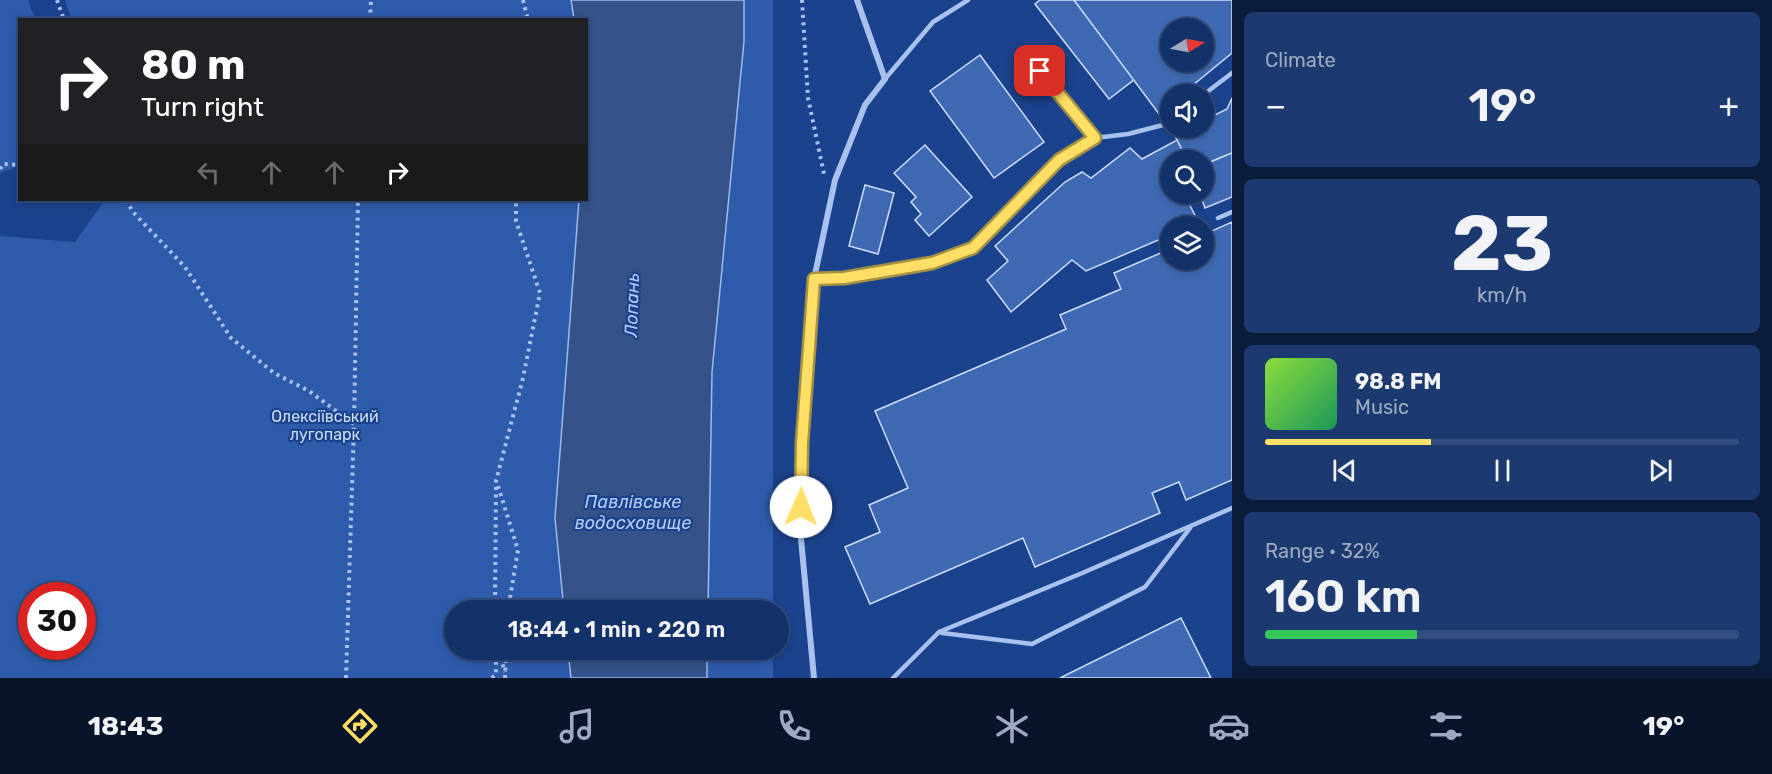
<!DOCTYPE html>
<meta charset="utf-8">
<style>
:root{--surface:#14326a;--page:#1d3a70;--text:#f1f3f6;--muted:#9daac1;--line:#334d7e;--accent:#ffdf65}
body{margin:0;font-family:Rubik,sans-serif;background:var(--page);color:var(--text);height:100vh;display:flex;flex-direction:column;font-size:22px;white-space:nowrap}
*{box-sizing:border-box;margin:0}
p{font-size:20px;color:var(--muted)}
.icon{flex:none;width:33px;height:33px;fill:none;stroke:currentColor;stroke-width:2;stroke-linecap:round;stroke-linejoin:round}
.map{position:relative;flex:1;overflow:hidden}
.panel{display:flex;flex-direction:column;gap:12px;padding:12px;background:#0b1c3a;width:540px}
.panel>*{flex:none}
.banner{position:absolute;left:18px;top:18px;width:570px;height:183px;border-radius:0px;box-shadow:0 3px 9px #0003,0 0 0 2px var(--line);background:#202124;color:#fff;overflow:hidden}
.needle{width:39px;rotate:80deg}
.buttons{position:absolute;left:1160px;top:18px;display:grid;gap:12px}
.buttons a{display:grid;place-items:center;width:54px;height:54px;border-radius:50%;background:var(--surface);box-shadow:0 3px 9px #0003,0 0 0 2px var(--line);font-size:30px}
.speed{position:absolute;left:18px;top:582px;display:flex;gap:12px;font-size:30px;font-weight:700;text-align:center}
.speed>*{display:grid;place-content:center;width:78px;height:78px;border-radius:50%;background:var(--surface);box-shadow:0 3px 9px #0003,0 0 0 2px var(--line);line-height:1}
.speed .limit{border:9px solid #d22;background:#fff;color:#111}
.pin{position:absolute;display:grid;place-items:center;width:51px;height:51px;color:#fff;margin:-26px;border-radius:12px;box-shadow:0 3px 9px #0006}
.me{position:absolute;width:66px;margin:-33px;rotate:1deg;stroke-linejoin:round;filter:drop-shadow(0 0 4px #0008)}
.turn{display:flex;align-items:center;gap:21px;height:126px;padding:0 24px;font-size:27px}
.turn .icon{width:78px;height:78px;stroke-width:2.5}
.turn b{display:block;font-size:42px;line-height:51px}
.lanes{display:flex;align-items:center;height:57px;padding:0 24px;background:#0003;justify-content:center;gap:30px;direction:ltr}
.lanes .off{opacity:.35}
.big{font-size:45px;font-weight:600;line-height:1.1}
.panel .tile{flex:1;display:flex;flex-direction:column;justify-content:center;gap:9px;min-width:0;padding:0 21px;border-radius:9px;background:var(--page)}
.panel .dial{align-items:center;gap:0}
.dial b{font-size:78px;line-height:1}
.song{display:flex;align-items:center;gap:18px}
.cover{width:72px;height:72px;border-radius:9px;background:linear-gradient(135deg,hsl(90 70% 55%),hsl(150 70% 35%))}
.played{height:6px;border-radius:3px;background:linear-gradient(90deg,var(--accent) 35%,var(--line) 35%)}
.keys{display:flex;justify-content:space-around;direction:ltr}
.heat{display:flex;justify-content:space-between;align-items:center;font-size:33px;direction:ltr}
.charge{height:9px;border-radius:4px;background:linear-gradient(90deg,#34c759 32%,var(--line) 0)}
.trip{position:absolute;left:444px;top:600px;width:345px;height:60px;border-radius:30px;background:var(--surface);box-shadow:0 3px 9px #0003,0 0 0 2px var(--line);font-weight:600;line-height:60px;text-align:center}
.menu{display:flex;height:96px;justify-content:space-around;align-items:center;background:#08142a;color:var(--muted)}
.menu .icon{width:42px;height:42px}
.menu .current{color:var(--accent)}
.menu b{font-size:27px;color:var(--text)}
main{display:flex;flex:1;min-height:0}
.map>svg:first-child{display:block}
</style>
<main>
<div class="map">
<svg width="1232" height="678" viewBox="0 0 1232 678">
<rect width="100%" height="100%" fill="#1b438d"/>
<g fill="#2e5cab" fill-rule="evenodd">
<path d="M0 0H28L35 19 20 20 19 166 0 173Z"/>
<path d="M65 0H773V610H454V650H773V678H0V236L75 242 105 200H586V20H72ZM32 596H82V646H32Z"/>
</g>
<g fill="#365389" stroke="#9bbbf0" stroke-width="1.5">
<path d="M571 0H744V41L712 372 708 610H564L555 518 579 200H586V20L574 19Z"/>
<path d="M568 650H707V678H571Z"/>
</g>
<g fill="#3f6ab3" stroke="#cedefa" stroke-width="1.5" fill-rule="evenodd">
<path d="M1040 0H1074L1135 79 1109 99 1035 4Z"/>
<path d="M1074 0H1232V53L1182 94H1170V105L1159 114ZM1170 28H1203V62H1170Z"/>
<path d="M980 55 1044 142 994 178 930 91Z"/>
<path d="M1232 98V153L1203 165V160H1187L1175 136 1190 128H1203V121L1227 109Z"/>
<path d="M1177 140 1187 160H1170V194H1184L1199 223 1191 226H1170V235L1086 271 1072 260 1011 312 987 280 1008 261 995 246 1065 182 1082 172 1091 178 1130 148 1142 159Z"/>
<path d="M925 145 972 197 929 236 915 220 921 214 911 202 916 197 894 173Z"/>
<path d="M1232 153V197L1205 208 1200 194H1203V165Z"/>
<path d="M865 185 894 193 878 254 849 246Z"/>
<path d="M1232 222V480L1186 500 1179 482 1152 493 1160 513 1035 567 1023 538 870 604 845 547 880 532 869 505 908 488 875 411 1066 329 1060 315 1121 289 1114 273 1170 249V260H1203V235Z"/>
<path d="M1181 618 1211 678H1060Z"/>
</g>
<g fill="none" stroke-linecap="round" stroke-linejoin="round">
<g stroke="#a8c1ee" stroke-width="4" stroke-dasharray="3 4.5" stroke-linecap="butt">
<path d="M57 0 64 20"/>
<path d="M523 0 528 20"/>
<path d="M802 0 808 98 824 174"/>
<path d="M370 20 371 0"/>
<path d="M0 169 3 164 20 165"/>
<path d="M126 200 133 212 185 267 231 338 274 373 309 391 354 424"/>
<path d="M498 486 518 550 508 610"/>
<path d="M495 610 496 481 523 378 540 293 516 221V200"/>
<path d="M498 650 505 672"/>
<path d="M346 678 354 424 358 200"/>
<path d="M492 678 496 674V650"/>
<path d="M505 678 506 650"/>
</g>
<g stroke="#a8c1ee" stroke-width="4.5">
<path d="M1027 54 1095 138"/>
<path d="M885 79 933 22 968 0"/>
<path d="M1203 95 1232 73"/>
<path d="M1218 218 1232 212"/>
<path d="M814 279 844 278 932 263 973 248 1059 160 1095 138 1128 134 1163 125 1170 120"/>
<path d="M942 633 1032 644 1145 587 1190 528"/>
<path d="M893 678 939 632 1080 574 1232 508"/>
</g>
<path stroke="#a8c1ee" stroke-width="6" d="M814 678 800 528 802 443 814 279 835 180 865 105 885 79 857 0"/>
</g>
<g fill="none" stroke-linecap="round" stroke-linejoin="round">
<g stroke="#a69142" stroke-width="15">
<path id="route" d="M801 507 802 443 814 279 844 278 932 263 973 248 1059 160 1095 138 1040 71"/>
</g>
<use href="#route" stroke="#ffdf65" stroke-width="10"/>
</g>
<g text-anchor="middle" stroke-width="4.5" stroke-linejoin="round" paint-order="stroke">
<g font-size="16" fill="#cedefa" stroke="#1b438d">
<text x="325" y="422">Олексіївський<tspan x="325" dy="18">лугопарк</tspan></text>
</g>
<g font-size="18" font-style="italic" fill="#b4ccf5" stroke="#1b438d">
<text transform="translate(632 305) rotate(-88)" y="6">Лопань</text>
<text x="633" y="508">Павлівське<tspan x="633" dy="21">водосховище</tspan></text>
</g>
</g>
</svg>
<div class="buttons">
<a><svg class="needle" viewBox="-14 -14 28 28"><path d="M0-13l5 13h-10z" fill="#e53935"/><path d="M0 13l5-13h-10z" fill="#9daac1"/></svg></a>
<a><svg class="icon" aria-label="sound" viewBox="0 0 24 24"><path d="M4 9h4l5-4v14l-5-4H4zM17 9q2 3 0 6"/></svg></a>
<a><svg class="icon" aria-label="search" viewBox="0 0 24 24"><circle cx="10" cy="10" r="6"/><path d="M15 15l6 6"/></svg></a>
<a><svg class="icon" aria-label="layers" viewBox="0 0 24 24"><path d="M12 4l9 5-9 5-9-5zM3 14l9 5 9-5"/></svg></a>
</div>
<div class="speed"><div class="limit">30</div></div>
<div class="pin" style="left:1040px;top:71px;background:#d93025"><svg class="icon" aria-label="arrive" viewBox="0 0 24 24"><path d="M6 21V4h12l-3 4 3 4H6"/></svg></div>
<svg class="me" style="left:801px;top:507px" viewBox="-20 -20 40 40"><circle r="19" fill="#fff"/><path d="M0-13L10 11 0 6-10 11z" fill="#ffdf65"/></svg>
<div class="trip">18:44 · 1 min · 220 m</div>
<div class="banner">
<div class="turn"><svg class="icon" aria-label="right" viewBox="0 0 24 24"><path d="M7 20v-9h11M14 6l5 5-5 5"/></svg><div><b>80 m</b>Turn right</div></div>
<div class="lanes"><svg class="icon off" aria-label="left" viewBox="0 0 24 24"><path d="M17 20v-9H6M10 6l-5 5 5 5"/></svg><svg class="icon off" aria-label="ahead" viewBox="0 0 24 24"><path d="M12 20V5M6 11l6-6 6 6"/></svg><svg class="icon off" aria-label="ahead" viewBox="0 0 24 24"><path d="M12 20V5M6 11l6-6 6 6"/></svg><svg class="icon" aria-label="right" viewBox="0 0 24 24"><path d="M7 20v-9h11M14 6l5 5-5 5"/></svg></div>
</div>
</div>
<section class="panel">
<div class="tile"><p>Climate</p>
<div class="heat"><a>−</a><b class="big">19°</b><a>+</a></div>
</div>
<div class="tile dial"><b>23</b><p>km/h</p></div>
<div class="tile">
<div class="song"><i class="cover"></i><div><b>98.8 FM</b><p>Music</p></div></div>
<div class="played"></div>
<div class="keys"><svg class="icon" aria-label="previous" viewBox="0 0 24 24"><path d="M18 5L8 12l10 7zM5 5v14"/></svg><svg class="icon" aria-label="pause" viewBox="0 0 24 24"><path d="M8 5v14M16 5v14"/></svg><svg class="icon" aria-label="next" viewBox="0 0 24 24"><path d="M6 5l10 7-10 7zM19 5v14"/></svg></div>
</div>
<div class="tile"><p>Range · 32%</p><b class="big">160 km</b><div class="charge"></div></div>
</section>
</main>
<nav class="menu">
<b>18:43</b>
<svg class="icon current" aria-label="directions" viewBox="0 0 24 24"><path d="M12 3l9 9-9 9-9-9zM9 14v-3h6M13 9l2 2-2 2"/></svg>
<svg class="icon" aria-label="music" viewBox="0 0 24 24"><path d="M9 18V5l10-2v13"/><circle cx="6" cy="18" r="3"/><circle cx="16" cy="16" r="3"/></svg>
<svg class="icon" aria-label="phone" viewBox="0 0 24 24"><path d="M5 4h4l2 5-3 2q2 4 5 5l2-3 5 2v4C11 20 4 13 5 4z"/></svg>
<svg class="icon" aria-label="climate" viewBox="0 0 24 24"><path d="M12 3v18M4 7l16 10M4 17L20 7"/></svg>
<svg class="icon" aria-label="car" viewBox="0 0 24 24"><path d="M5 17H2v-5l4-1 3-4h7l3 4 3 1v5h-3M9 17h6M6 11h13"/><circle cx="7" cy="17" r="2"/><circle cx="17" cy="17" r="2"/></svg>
<svg class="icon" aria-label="filters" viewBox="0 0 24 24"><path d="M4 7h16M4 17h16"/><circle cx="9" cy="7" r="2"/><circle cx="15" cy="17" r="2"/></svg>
<b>19°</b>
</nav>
